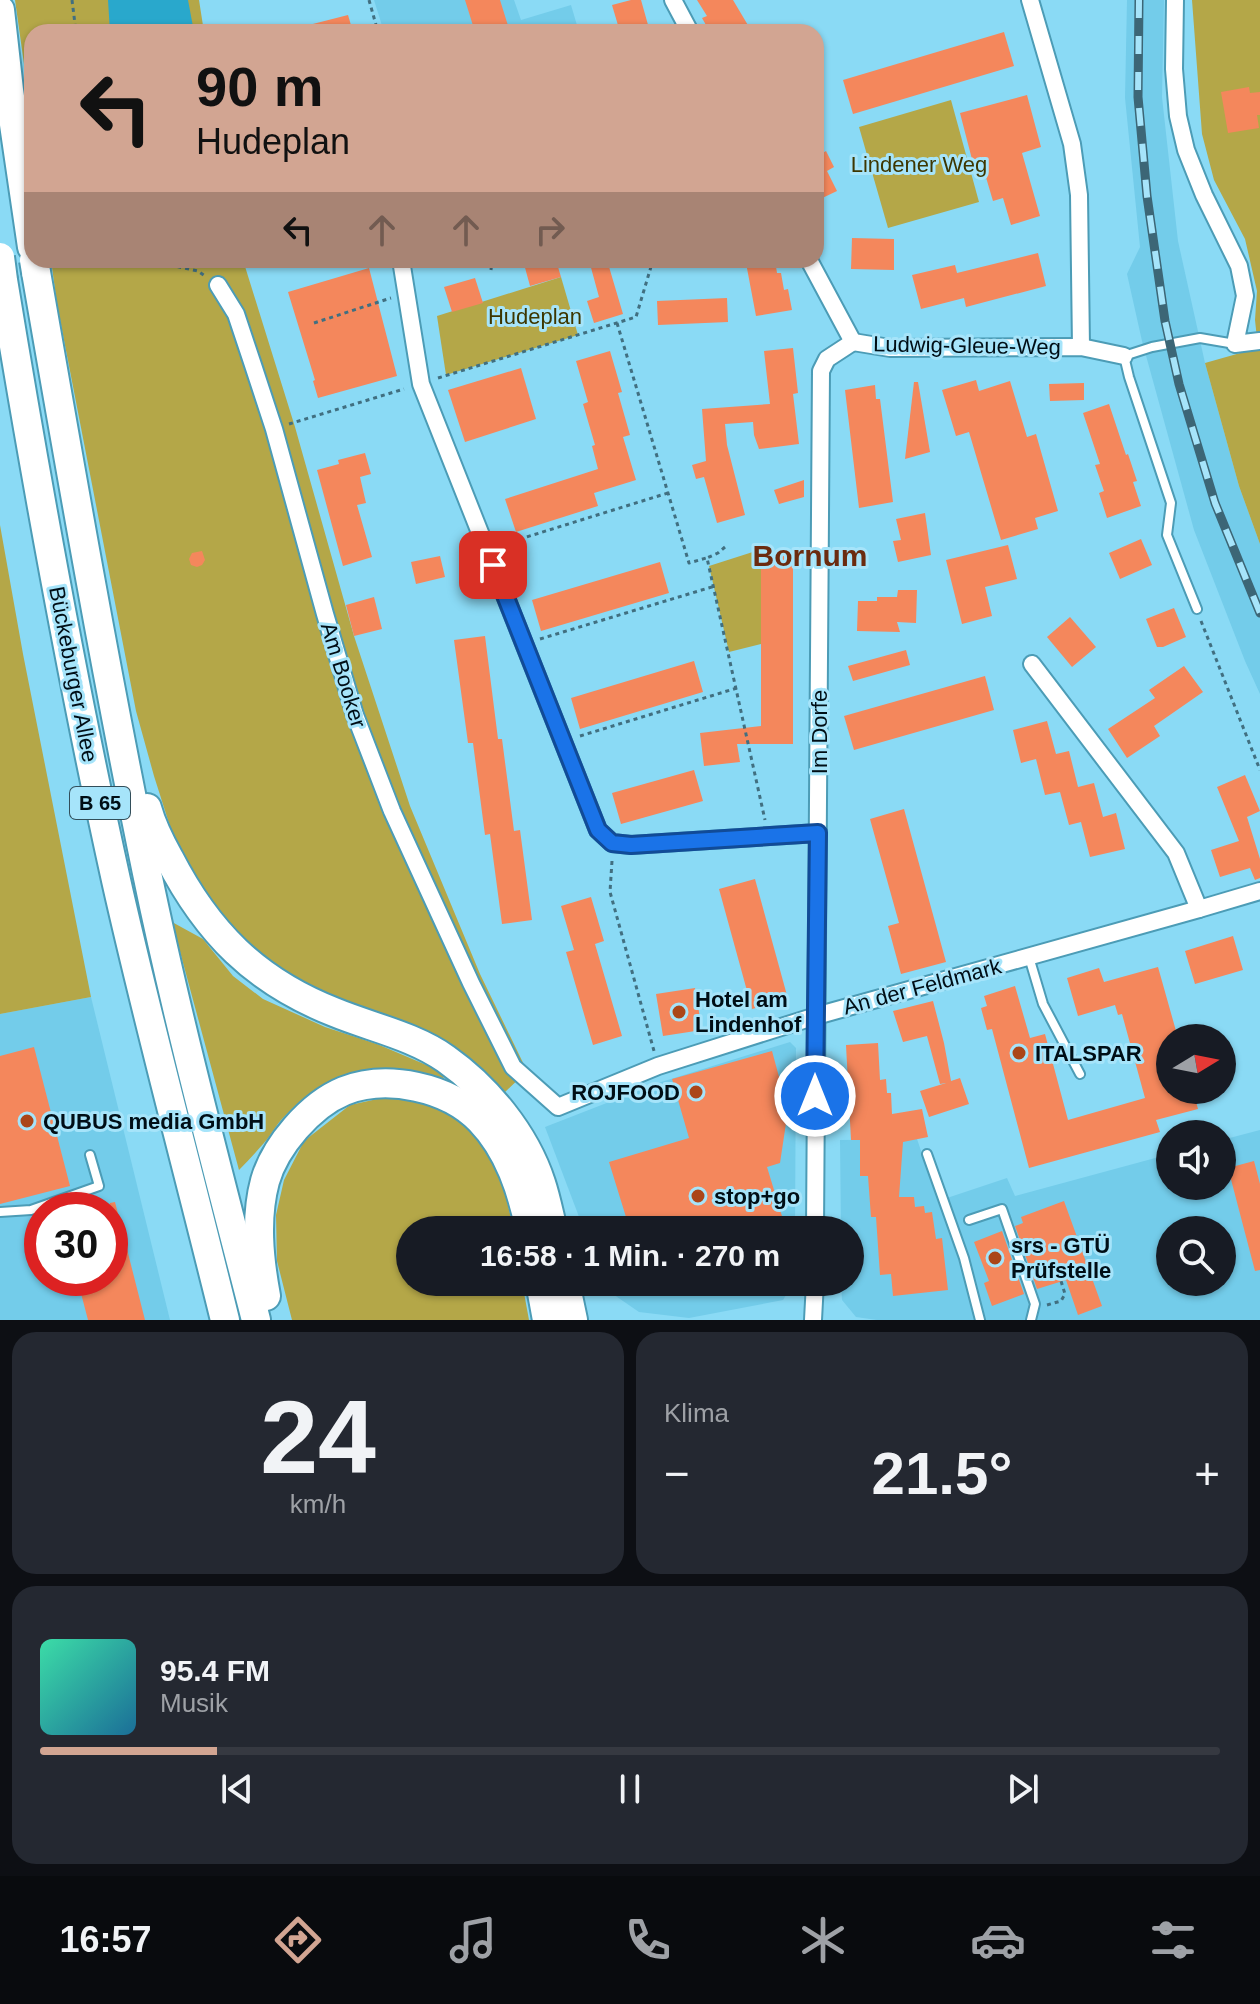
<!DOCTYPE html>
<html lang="de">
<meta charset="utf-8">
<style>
:root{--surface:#171b24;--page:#242831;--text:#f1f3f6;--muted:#9ea1a6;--line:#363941;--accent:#d2a592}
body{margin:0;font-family:Helvetica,sans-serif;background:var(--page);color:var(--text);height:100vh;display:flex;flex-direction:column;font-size:30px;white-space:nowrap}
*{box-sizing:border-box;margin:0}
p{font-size:26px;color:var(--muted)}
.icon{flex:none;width:44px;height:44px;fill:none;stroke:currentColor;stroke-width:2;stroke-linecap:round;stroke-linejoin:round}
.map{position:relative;height:1320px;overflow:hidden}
.side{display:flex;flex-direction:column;gap:12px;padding:12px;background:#0d0f14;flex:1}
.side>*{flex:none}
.guide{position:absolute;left:24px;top:24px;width:800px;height:244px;border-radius:24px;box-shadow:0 2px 6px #0004;background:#d2a592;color:#111;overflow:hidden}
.needle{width:52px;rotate:80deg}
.buttons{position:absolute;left:1156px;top:1024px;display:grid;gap:16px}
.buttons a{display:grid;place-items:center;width:80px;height:80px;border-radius:50%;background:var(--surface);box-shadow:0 2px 6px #0004;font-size:40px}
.speed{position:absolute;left:24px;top:1192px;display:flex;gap:16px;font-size:40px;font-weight:700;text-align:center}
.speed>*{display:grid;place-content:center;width:104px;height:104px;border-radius:50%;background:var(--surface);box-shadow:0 2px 6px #0004;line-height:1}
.speed .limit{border:12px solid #d22;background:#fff;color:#111}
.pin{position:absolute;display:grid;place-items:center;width:68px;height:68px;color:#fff;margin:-34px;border-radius:16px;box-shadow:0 4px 12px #0006}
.me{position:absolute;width:88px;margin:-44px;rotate:0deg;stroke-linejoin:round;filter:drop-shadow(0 0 6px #0008)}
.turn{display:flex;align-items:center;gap:28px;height:168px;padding:0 40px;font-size:36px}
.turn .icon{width:104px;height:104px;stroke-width:2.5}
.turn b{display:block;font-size:56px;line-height:68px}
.lanes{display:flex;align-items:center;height:76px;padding:0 40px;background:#0003;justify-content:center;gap:40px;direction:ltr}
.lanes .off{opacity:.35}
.big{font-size:60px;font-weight:800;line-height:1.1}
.side .widget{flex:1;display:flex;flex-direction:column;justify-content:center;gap:12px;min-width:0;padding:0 28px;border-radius:24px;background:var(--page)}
.side .dial{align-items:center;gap:0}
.dial b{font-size:104px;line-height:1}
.song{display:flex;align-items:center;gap:24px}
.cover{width:96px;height:96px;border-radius:12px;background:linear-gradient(135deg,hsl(160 70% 55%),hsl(200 70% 35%))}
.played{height:8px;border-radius:4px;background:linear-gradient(90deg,var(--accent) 15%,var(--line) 15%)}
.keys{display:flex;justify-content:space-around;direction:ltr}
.heat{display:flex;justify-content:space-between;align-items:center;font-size:44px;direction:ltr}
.side .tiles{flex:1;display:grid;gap:12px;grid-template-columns:1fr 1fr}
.widget:last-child{grid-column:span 2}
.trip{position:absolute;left:396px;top:1216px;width:468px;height:80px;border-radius:40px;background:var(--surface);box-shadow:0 2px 6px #0004;font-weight:800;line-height:80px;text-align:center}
.menu{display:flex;height:128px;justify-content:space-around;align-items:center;background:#090b0e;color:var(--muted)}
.menu .icon{width:56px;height:56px}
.menu .selected{color:var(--accent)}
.menu b{font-size:36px;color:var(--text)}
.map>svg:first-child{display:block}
</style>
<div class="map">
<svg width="1260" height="1320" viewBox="0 0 1260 1320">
<rect width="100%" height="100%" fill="#8adaf5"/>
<g fill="#73ccea" fill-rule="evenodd">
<path d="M374 0H514L521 20 571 5 579 32H384Z"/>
<path d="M1127 0H1164L1162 97 1178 241 1205 363 1239 486 1260 544V694L1245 661 1194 530 1142 341 1127 274 1140 247 1125 98Z"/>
<path d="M91 997 170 1320H0V1014ZM42 1210H110V1278H42Z"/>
<path d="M790 1042 796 1048 795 1230H584L545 1127 658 1083Z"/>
<path d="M1260 1130V1320H877L856 1317 842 1300 841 1282H850V1230H841L840 1140 917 1139 938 1201 1007 1178 1015 1196 1170 1154V1186H1222V1140ZM1170 1230H1222V1282H1170Z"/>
<path d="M604 1282H794L783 1300 689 1318 639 1312 607 1290Z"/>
</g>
<g fill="#b4a748">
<path d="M15 0H199L204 32H32V121Z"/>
<path d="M1192 0H1260V544L1239 486 1205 363 1258 348 1255 320 1257 291 1245 239 1214 180 1202 134Z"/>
<path d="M951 100 979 202 888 228 859 127Z"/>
<path d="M51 260H243L295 427 354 636 410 806 480 974 527 1071 504 1093 335 999 302 984 269 965 213 912 174 839 154 776 136 711 57 304Z"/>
<path d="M561 277 578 335 446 375 437 316Z"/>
<path d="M0 525 23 654 91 997 0 1014Z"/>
<path d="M759 550 761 555V644L729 652 709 566Z"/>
<path d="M172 922 203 939 233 976 263 999 325 1027 377 1044 443 1072 444 1082C378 1072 334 1062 283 1118 276 1125 271 1135 264 1143 256 1152 248 1161 239 1170Z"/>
<path d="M391 1096C402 1097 413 1098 423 1100 488 1115 503 1172 513 1230H410V1282H522L529 1320H292L277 1261 276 1215 284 1180 304 1141 350 1105Z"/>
</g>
<path fill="#29a8cc" d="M108 0H188L194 32H110Z"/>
<g fill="#f4875c">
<path d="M465 0H500L510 32H475Z"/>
<path d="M631 0H641L650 32H620L612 5Z"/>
<path d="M697 0H733L752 32H710L702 18 707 16Z"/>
<path d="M348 15 353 32H302L301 27Z"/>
<path d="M1004 32 1014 66 853 114 843 80Z"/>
<path d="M1249 87 1250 93 1260 92V115H1257L1259 128 1228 133 1221 92Z"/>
<path d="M1027 95 1041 147 1022 153 1040 216 1011 225 1003 198 993 201 982 164 974 167 960 113Z"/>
<path d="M816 148 819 155 826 151 834 167 827 171 837 191 816 201Z"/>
<path d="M852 238 894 239V270L851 269Z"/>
<path d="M1038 253 1046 286 966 307 964 298 921 309 912 275 955 265 957 273Z"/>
<path d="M537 260H556L561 277 530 286 524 264Z"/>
<path d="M607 260 623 314 594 323 587 301 599 297 590 264Z"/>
<path d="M765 260H775L777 273H781L784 290 788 289 792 310 756 316 746 263Z"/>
<path d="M369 268 397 376 318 398 313 381 315 380 288 292Z"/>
<path d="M475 278 483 303 452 312 444 287Z"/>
<path d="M727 298 728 322 658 325 657 301Z"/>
<path d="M793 348 798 393 793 394 799 444 759 449 754 435 753 422 725 424 727 445 745 515 717 523 704 477 696 479 692 465 706 461 702 409 770 404 764 351Z"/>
<path d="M610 351 622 392 618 393 630 435 623 437 636 480 594 493 598 506 516 532 505 499 598 469 592 446 595 445 583 404 588 402 576 361Z"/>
<path d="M521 368 536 419 465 442 448 390Z"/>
<path d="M976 380 979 391 1010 381 1027 437 1036 434 1058 511 1035 518 1038 529 1001 540 969 432 956 436 942 390Z"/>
<path d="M914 382H918L930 452 905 459Z"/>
<path d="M1084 383V400L1050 401 1049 384Z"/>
<path d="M875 385 876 399H880L893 502 859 508 845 390Z"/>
<path d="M1109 404 1126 455 1128 454 1137 481 1133 482 1141 506 1107 518 1099 493 1104 491 1095 465 1100 464 1083 413Z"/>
<path d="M365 453 371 474 360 477 366 503 357 505 372 557 343 566 317 470 339 464 338 460Z"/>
<path d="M804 480V497L779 504 774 490Z"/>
<path d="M925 513 931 555 898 562 893 541 901 540 896 519Z"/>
<path d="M1141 539 1152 565 1120 579 1109 553Z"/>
<path d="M1008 545 1017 579 985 587 992 616 962 624 946 560Z"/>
<path d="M202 551 205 560 202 565 197 567 191 565 189 559 192 553Z"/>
<path d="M761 555 793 556V744H737L740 762 704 766 700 733 761 726Z"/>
<path d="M440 556 445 577 416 584 411 562Z"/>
<path d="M660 562 669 593 541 631 532 600Z"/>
<path d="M898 590H917L916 623 897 622 900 632 857 631 858 601H877V597H897Z"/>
<path d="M374 597 382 629 354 636 346 605Z"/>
<path d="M1174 608 1186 637 1163 647H1157L1146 619Z"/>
<path d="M1070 617 1096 647 1072 667 1047 637Z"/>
<path d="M485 636 498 739H502L514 831 520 830 532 920 502 924 490 834 485 835 473 743H468L454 640Z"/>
<path d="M906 650 910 665 853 681 848 666Z"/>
<path d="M694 661 703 692 580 729 571 698Z"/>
<path d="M1184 666 1203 692 1154 726 1160 736 1127 758 1108 729 1155 698 1149 690Z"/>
<path d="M985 676 994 710 854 750 844 716Z"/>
<path d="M1047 721 1056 754 1069 751 1078 787 1094 783 1103 817 1116 813 1125 849 1090 857 1081 822 1069 825 1060 792 1045 795 1036 759 1021 763 1013 730Z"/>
<path d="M694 770 703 801 621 824 612 793Z"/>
<path d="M1245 775 1260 811 1247 817 1260 859V878L1255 880 1250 868 1220 877 1211 850 1239 841 1217 787Z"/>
<path d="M904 809 946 962 901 974 888 926 899 923 870 819Z"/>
<path d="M755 879 788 999 752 1009 719 889Z"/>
<path d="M591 897 604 941 595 944 622 1036 593 1045 566 952 574 950 561 906Z"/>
<path d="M1233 936 1243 970 1195 984 1185 951Z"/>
<path d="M1158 967 1178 1038H1170V1090H1193L1198 1109 1156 1120 1160 1132 1029 1168 992 1029 987 1030 981 1008 987 1006 984 996 1015 986 1030 1038 1045 1034 1068 1120 1145 1098 1122 1014 1118 1015 1115 1005 1078 1016 1067 978 1099 968 1104 982Z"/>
<path d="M695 988 702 1030 663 1036 656 994Z"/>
<path d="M933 1001 944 1043 951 1081 960 1078 969 1104 929 1117 920 1091 946 1083 940 1084 927 1036 903 1042 893 1011Z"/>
<path d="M878 1043 880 1080 886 1079 887 1093H891L892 1114 922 1109 928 1137 903 1142 899 1197H914L915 1207 924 1206 925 1213 932 1212 936 1239 942 1238 948 1290 893 1296 891 1274 880 1275 876 1217H871L868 1176H860V1140H851L846 1045Z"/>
<path d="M34 1047 70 1186 0 1204V1056Z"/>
<path d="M772 1051 788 1110 780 1163 767 1167 785 1226 772 1230H630L609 1162 689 1138 672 1079Z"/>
<path d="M1254 1161 1260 1184V1270L1255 1271 1228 1168Z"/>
<path d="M1064 1201 1102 1306 1078 1315 1066 1280 1037 1289 1015 1226 1023 1223 1021 1217Z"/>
<path d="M115 1202 145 1320H88L77 1278H114L110 1261V1203Z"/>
<path d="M1002 1231 1024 1294 992 1306 984 1283 989 1281 974 1242Z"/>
</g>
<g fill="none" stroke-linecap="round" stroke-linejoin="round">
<g stroke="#4c9cb6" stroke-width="12">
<g id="lane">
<path d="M1197 609 1167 535 1171 503 1129 377 1124 356 1152 347 1200 338 1235 344"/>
<path d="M1029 957 1043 1004 1080 1074"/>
<path d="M927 1154 964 1258 980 1320"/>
<path d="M0 1212 31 1210 99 1186 90 1155"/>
<path d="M969 1220 1002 1209 1035 1304 1031 1320"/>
<path d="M641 1282H642"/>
</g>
</g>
<g stroke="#4c9cb6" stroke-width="20">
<g id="street">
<path d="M673 0 690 32"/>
<path d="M1030 0 1072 144 1079 195 1081 347"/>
<path d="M1175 0 1174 69 1178 116 1186 150 1204 195 1239 266 1245 296 1235 344 1260 341"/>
<path d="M401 260 421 384 598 830 612 843 631 845 818 833"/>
<path d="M809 260 853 342"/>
<path d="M218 285 236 314 253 365 274 429 325 614 355 715 392 811 471 983 513 1067 558 1107 658 1066 816 1016 1199 909 1176 853 1032 664"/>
<path d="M853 342 890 348 1081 347 1124 356"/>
<path d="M1199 909 1260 891"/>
<path d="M815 1230 821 371 827 359 853 342"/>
<path d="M813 1320 815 1282"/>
</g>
</g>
<g stroke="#4c9cb6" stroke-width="32">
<g id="highway">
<path d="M0 10 9 90 32 247"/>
<path d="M36 272C71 473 106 674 147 873 178 1023 218 1172 256 1320"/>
<path d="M3 280C36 481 72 681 116 880 149 1027 189 1173 225 1320"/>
<path d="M147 808C152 826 160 842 169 858 207 932 255 981 334 1012 370 1027 414 1036 446 1059 487 1088 525 1134 541 1183 546 1198 549 1214 553 1230"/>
<path d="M540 1282 547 1320"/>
<path d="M565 1282 573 1320"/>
<path d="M266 1296C259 1258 255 1218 265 1181 275 1146 310 1105 344 1091 387 1074 448 1087 480 1120 509 1150 522 1191 530 1230"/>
</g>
</g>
<g stroke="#416f80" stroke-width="3" stroke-dasharray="4 4" stroke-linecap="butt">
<path d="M72 0 76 32"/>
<path d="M369 0 378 32"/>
<path d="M146 260 198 271 205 276"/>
<path d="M491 270 492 260"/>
<path d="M314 323 391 298"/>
<path d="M617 323 689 563 706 558"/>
<path d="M438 378 636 317 653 260"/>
<path d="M289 424 404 389"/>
<path d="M504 544 668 493"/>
<path d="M725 547 718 553 707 558 765 820"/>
<path d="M1201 621 1260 770"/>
<path d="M540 639 715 586"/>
<path d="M580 736 737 688"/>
<path d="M612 861 610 892 654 1051"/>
<path d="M1047 1305 1061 1301 1065 1294 1061 1281"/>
</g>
<use href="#lane" stroke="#fff" stroke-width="8"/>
<use href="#street" stroke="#fff" stroke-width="16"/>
<use href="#highway" stroke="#fff" stroke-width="28"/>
<g stroke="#3c6676" stroke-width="9">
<path id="rail" d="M1139 0 1138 97 1147 196 1165 321 1179 384 1215 503 1260 613"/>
</g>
<use href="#rail" stroke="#a6e4fa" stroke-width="6" stroke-dasharray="18" stroke-linecap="butt"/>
<g stroke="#4c9cb6" stroke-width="32" stroke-linecap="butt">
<g id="highway-bridge">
<path d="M0 257 3 280"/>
<path d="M34 260 36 272"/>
</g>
</g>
<use href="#highway-bridge" stroke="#fff" stroke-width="28"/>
</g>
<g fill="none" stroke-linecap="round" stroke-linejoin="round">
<g stroke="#114b97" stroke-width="20">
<path id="route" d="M493 565 598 830 612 843 631 845 818 833 815 1096"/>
</g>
<use href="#route" stroke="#1a73e8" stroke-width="14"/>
</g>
<g fill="#ab4618" stroke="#a6e4fa" stroke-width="3">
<circle cx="679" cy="1012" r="8"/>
<circle cx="1019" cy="1053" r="8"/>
<circle cx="696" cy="1092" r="8"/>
<circle cx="27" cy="1121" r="8"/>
<circle cx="698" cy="1196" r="8"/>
<circle cx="995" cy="1258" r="8"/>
</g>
<g text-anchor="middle" stroke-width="6" stroke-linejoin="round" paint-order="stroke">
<rect fill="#a6e4fa" stroke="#324e5a" stroke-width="2" x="70" y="787" width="60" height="32" rx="6"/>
<g font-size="20" font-weight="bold" fill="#000e16">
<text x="100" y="810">B 65</text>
</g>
<g font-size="22" fill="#3d3600" stroke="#a6e4fa">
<text x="919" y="172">Lindener Weg</text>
<text x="535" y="324">Hudeplan</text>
</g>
<g font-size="22" fill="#000e16" stroke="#a6e4fa">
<text transform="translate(967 345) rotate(1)" y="8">Ludwig-Gleue-Weg</text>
<text transform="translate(74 674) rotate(79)" y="8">Bückeburger Allee</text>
<text transform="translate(344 675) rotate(73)" y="8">Am Booker</text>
<text transform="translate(819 732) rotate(-90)" y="8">Im Dorfe</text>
<text transform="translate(922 986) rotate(-15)" y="8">An der Feldmark</text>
</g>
<g font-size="22" font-weight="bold" fill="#000e16" stroke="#a6e4fa" text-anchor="start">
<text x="695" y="1007">Hotel am<tspan x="695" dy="25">Lindenhof</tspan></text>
<text x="1035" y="1061">ITALSPAR</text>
<text x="680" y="1100" text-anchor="end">ROJFOOD</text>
<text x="43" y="1129">QUBUS media GmbH</text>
<text x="714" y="1204">stop+go</text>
<text x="1011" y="1253">srs - GTÜ<tspan x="1011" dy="25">Prüfstelle</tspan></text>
</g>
<g font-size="30" font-weight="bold" fill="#6b2b0f" stroke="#a6e4fa">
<text x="810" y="566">Bornum</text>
</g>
</g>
</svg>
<div class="buttons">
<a><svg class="needle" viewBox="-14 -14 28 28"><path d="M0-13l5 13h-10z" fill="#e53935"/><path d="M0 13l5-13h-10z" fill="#9ea1a6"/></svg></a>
<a><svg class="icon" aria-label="sound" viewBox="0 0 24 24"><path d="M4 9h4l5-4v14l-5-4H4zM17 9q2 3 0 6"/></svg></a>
<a><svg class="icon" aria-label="search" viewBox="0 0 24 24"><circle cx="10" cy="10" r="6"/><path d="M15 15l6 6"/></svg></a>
</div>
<div class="speed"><div class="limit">30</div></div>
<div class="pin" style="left:493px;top:565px;background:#d93025"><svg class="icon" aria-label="arrive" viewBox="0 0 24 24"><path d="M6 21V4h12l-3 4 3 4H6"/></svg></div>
<svg class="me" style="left:815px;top:1096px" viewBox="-20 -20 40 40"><circle r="17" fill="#1a73e8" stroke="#fff" stroke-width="3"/><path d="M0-11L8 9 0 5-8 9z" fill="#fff"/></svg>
<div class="trip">16:58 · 1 Min. · 270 m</div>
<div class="guide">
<div class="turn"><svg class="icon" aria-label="left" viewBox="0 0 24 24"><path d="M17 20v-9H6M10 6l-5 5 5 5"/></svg><div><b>90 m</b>Hudeplan</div></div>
<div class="lanes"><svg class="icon" aria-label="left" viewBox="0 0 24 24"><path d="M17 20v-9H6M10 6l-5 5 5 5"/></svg><svg class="icon off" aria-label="ahead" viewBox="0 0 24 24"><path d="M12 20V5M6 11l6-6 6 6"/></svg><svg class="icon off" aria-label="ahead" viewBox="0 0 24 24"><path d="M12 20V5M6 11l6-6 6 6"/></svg><svg class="icon off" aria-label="right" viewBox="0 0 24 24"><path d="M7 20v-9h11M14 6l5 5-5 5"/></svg></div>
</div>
</div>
<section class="side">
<div class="tiles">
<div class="widget dial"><b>24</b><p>km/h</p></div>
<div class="widget"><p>Klima</p>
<div class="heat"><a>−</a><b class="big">21.5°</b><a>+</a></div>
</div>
<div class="widget">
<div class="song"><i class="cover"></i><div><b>95.4 FM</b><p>Musik</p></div></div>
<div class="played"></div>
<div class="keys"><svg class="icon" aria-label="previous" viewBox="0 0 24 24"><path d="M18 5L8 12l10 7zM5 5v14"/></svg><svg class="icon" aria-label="pause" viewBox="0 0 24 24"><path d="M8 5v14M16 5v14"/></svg><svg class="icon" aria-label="next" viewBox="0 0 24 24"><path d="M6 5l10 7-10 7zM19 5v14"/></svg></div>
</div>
</div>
</section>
<nav class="menu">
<b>16:57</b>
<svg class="icon selected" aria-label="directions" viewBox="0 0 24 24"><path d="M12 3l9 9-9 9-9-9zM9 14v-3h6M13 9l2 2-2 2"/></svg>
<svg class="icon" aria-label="music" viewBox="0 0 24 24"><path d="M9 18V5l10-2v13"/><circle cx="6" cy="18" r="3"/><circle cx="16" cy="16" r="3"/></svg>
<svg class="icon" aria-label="phone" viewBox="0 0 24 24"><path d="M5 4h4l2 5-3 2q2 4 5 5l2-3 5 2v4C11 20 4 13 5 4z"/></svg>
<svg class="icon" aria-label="climate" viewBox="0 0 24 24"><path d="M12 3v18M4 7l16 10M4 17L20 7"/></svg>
<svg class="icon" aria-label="car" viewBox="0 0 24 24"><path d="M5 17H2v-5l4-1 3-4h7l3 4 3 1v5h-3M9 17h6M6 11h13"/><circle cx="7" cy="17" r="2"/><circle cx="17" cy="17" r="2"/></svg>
<svg class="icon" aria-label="filters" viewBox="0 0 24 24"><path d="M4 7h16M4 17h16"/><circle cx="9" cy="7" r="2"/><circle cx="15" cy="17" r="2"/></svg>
</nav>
